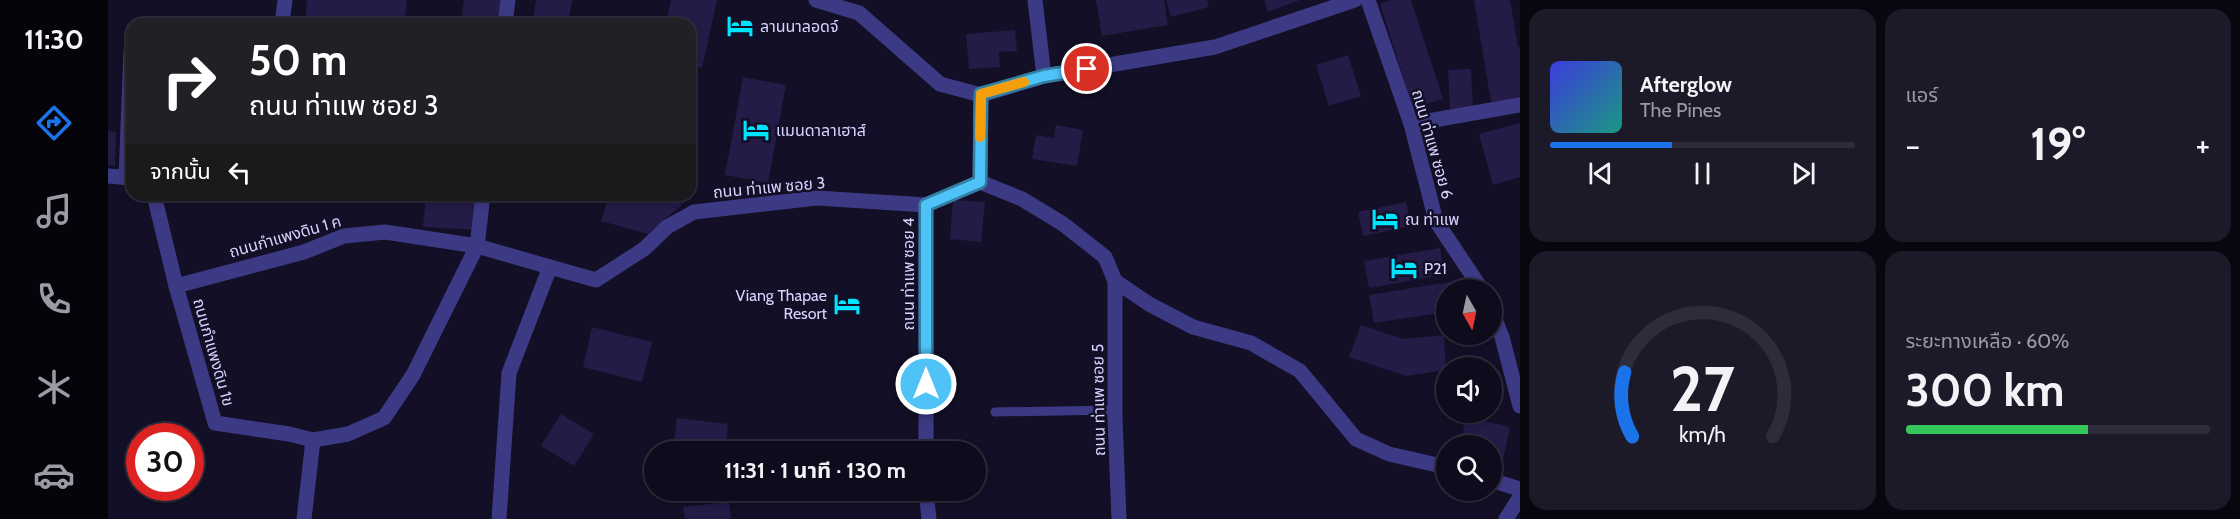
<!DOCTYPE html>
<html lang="th">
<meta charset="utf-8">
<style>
:root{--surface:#0e0b1c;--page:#1c1929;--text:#f1f3f6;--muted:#9b9ba3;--line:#2e2b3b;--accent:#1a73e8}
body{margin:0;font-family:Cabin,"Noto Sans Thai",sans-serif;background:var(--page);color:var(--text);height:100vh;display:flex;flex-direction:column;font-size:22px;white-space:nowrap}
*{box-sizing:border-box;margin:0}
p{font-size:20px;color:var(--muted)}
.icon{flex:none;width:33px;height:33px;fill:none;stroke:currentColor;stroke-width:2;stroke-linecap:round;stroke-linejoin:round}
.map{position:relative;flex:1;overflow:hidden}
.side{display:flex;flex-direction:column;gap:9px;padding:9px;background:#08060f;width:720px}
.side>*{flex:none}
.hud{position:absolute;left:18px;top:18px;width:570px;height:183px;border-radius:18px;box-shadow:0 3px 9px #0003,0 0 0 2px var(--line);background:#202124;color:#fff;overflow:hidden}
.needle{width:39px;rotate:171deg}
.buttons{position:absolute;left:1328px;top:279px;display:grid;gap:12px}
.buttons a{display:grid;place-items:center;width:66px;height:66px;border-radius:50%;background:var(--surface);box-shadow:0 3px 9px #0003,0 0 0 2px var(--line);font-size:30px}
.speed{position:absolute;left:18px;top:423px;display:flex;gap:12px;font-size:30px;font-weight:700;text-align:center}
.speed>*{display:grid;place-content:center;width:78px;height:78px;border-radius:50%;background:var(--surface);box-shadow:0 3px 9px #0003,0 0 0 2px var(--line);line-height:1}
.speed .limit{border:9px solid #d22;background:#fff;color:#111}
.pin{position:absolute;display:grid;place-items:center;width:51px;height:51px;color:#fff;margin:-26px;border:3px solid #fff;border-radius:50%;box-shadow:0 2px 6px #0007}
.me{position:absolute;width:66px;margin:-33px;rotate:0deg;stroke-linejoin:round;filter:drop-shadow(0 0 4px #0008)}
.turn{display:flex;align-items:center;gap:21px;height:126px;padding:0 24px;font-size:27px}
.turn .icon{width:78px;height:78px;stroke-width:2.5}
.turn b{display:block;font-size:42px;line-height:51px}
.then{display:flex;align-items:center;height:57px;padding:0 24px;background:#0003;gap:12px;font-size:22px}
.big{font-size:45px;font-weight:700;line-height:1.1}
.side .card{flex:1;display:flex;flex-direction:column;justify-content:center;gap:9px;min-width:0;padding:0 21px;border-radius:18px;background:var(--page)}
.side .dial{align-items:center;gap:0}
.dial svg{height:156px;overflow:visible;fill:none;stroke:var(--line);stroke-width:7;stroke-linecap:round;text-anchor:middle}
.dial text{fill:var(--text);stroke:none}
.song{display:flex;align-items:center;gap:18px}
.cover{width:72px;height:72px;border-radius:9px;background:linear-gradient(135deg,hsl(240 70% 55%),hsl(170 70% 35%))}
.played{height:6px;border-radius:3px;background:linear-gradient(90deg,var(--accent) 40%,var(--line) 40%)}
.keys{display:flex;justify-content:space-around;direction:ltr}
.heat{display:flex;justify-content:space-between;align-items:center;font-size:33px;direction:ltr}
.charge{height:9px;border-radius:4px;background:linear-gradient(90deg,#34c759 60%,var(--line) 0)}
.side .tiles{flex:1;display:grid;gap:9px;grid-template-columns:repeat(2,1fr)}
.trip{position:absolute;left:536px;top:441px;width:342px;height:60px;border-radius:30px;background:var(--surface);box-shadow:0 3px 9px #0003,0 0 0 2px var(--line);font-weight:700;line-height:60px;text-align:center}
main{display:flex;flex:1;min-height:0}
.tab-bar{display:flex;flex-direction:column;width:108px;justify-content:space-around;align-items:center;background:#06040b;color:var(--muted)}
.tab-bar .icon{width:42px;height:42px}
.tab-bar .active{color:var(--accent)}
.tab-bar b{font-size:27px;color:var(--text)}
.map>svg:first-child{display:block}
</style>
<main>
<nav class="tab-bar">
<b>11:30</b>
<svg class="icon active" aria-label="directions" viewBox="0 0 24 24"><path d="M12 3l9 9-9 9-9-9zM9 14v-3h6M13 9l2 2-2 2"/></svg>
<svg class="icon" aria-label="music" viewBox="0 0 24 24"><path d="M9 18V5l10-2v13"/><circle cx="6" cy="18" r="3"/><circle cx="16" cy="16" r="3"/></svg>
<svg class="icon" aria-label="phone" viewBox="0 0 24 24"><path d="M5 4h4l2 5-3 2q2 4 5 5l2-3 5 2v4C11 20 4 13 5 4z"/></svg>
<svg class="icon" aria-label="climate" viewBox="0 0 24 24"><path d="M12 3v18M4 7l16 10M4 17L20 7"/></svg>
<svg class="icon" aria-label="car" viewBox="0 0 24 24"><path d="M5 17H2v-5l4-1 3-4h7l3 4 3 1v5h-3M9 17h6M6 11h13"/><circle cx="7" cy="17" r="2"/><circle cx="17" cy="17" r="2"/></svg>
</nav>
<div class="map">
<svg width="1412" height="519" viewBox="0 0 1412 519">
<rect width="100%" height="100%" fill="#130f26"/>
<g fill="#241b47">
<path d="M199 0H299L296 24H197Z"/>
<path d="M356 0H397L394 24H353Z"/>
<path d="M428 0H464L460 24 425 20Z"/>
<path d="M563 0H609L594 68 582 65V24H558Z"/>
<path d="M988 0H1056L1060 25 994 36Z"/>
<path d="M1058 0H1099L1101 7 1063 17Z"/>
<path d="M1156 0H1192L1160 12Z"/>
<path d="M1283 0H1303L1335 99 1305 108 1272 4Z"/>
<path d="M1366 0H1402L1410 47H1412V98L1383 102Z"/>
<path d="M907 30 909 51 891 52 892 67 861 69 858 34Z"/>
<path d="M1240 55 1253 96 1221 106 1208 65Z"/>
<path d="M1363 69 1365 109 1342 110 1340 70Z"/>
<path d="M635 77 678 85 660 183 617 175Z"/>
<path d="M1412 123V177L1385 185 1371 134Z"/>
<path d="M948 125 975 130 969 166 924 159 928 135 946 138Z"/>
<path d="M0 131 8 132 7 165H0Z"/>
<path d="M318 195 371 196 369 230 315 227Z"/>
<path d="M501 195H561L577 202 540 234 493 221Z"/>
<path d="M845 200 877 202 873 242 842 239Z"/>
<path d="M1298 202 1303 226 1255 236 1250 212Z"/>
<path d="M1332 248 1336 275 1261 288 1256 261Z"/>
<path d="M1348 281 1350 290H1338V312L1266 323 1261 295Z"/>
<path d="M1253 325 1295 339 1336 335 1338 370 1298 376 1241 357Z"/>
<path d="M484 327 544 342 534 382 475 367Z"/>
<path d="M453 414 486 434 466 466 433 446Z"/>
<path d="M1358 417 1402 427 1394 465 1383 463V446H1352Z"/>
<path d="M569 418 620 424 617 452H565Z"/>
<path d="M621 502 623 519H577L575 507Z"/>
</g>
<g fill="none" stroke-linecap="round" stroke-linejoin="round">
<path stroke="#3d3a85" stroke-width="9" d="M887 412 1007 410"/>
<g stroke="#3d3a85" stroke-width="15">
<path d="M708 0 751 13 832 84 873 95"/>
<path d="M927 0 936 76"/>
<path d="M1260 0 1303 124 1328 221 1374 290"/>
<path d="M174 24 177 0"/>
<path d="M397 24 400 0"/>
<path d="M1303 124 1412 105"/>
<path d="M0 176 24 178"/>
<path d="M18 178 23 51"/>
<path d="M872 182 914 199 955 224 997 257 1007 281 1041 304 1085 327 1143 343 1192 371 1248 439 1281 454 1338 467"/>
<path d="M872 182 873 95 936 76 1107 47 1247 0"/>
<path d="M46 195 68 286 107 423 181 434 205 440 240 434 276 418 305 375 369 246 375 195"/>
<path d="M1007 281V419L1011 519"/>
<path d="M68 286 196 252 236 236 277 232 369 246 442 267"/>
<path d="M1383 309 1394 337 1412 406"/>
<path d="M818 452V205"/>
<path d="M1383 480 1412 489"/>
<path d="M818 490 821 519"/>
<path d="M196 519 205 440"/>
<path d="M391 519 401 373 442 267 488 280 536 249 559 227 586 212 709 198 818 205 872 182"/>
<path d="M1398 519 1412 497"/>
</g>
</g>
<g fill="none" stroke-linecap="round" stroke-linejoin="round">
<g stroke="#337fa1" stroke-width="15">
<path id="route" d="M818 384V205L872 182 873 94 936 76 979 69"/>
</g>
<use href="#route" stroke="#4fc3f7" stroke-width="10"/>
<path stroke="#f59e0b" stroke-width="10" d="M872 137 873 94 916 82"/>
</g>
<defs>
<g id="hotel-bare" transform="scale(2.07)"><path d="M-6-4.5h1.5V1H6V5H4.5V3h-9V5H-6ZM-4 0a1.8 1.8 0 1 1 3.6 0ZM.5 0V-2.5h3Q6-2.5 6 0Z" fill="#00e5ff" stroke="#130f26" stroke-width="2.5" paint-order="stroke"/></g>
</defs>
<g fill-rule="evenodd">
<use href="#hotel-bare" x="632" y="26"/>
<use href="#hotel-bare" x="648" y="130"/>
<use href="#hotel-bare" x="1277" y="219"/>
<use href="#hotel-bare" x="1296" y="268"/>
<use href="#hotel-bare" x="739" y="304"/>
</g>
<g text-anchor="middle" stroke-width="5" stroke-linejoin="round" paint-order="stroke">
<g font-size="16" fill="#d9d4ff" stroke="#130f26" text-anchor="start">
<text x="652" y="32">ลานนาลอดจ์</text>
<text x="668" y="136">แมนดาลาเฮาส์</text>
<text x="1297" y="225">ณ ท่าแพ</text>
<text x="1316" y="274">P21</text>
<text x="719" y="301" text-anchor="end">Viang Thapae<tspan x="719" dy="18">Resort</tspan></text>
</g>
<g font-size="16" fill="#d9d4ff" stroke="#130f26">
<text transform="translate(1325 144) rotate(74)" y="6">ถนน ท่าแพ ซอย 6</text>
<text transform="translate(661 187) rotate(-5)" y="6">ถนน ท่าแพ ซอย 3</text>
<text transform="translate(177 236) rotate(-16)" y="6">ถนนกำแพงดิน 1 ค</text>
<text transform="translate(800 274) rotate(-90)" y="6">ถนน ท่าแพ ซอย 4</text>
<text transform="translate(106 352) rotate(74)" y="6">ถนนกำแพงดิน 1ข</text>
<text transform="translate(990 400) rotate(-91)" y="6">ถนน ท่าแพ ซอย 5</text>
</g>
</g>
</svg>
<div class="buttons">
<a><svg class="needle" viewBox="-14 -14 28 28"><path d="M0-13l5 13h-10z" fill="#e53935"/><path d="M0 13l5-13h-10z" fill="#9b9ba3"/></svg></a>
<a><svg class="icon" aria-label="sound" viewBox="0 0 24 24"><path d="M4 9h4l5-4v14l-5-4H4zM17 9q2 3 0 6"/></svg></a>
<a><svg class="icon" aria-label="search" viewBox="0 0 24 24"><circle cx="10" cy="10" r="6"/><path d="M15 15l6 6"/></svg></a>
</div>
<div class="speed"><div class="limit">30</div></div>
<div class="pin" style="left:979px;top:69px;background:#d93025"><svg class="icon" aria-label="arrive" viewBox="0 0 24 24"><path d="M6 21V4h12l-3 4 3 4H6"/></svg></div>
<svg class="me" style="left:818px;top:384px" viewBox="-20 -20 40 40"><circle r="17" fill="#4fc3f7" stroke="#fff" stroke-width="3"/><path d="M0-11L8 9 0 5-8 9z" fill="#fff"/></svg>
<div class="trip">11:31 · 1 นาที · 130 m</div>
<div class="hud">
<div class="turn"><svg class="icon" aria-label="right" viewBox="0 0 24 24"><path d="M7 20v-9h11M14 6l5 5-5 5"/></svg><div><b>50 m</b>ถนน ท่าแพ ซอย 3</div></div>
<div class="then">จากนั้น<svg class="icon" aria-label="left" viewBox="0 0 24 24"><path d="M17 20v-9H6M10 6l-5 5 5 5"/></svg></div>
</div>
</div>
<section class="side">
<div class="tiles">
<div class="card">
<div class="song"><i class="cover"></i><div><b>Afterglow</b><p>The Pines</p></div></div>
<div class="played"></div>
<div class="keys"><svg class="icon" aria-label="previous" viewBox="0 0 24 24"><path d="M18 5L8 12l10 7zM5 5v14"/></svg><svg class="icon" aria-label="pause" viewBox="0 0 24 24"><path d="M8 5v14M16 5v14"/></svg><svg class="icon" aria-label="next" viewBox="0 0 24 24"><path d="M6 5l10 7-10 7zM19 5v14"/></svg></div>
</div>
<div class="card"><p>แอร์</p>
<div class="heat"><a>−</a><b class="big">19°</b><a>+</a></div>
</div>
<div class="card dial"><svg viewBox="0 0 100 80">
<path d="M14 69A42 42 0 1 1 86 69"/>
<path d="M14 69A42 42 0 0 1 10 36" stroke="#1a73e8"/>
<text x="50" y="56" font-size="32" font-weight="700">27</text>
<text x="50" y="72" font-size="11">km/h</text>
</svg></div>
<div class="card"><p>ระยะทางเหลือ · 60%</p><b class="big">300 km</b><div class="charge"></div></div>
</div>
</section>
</main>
